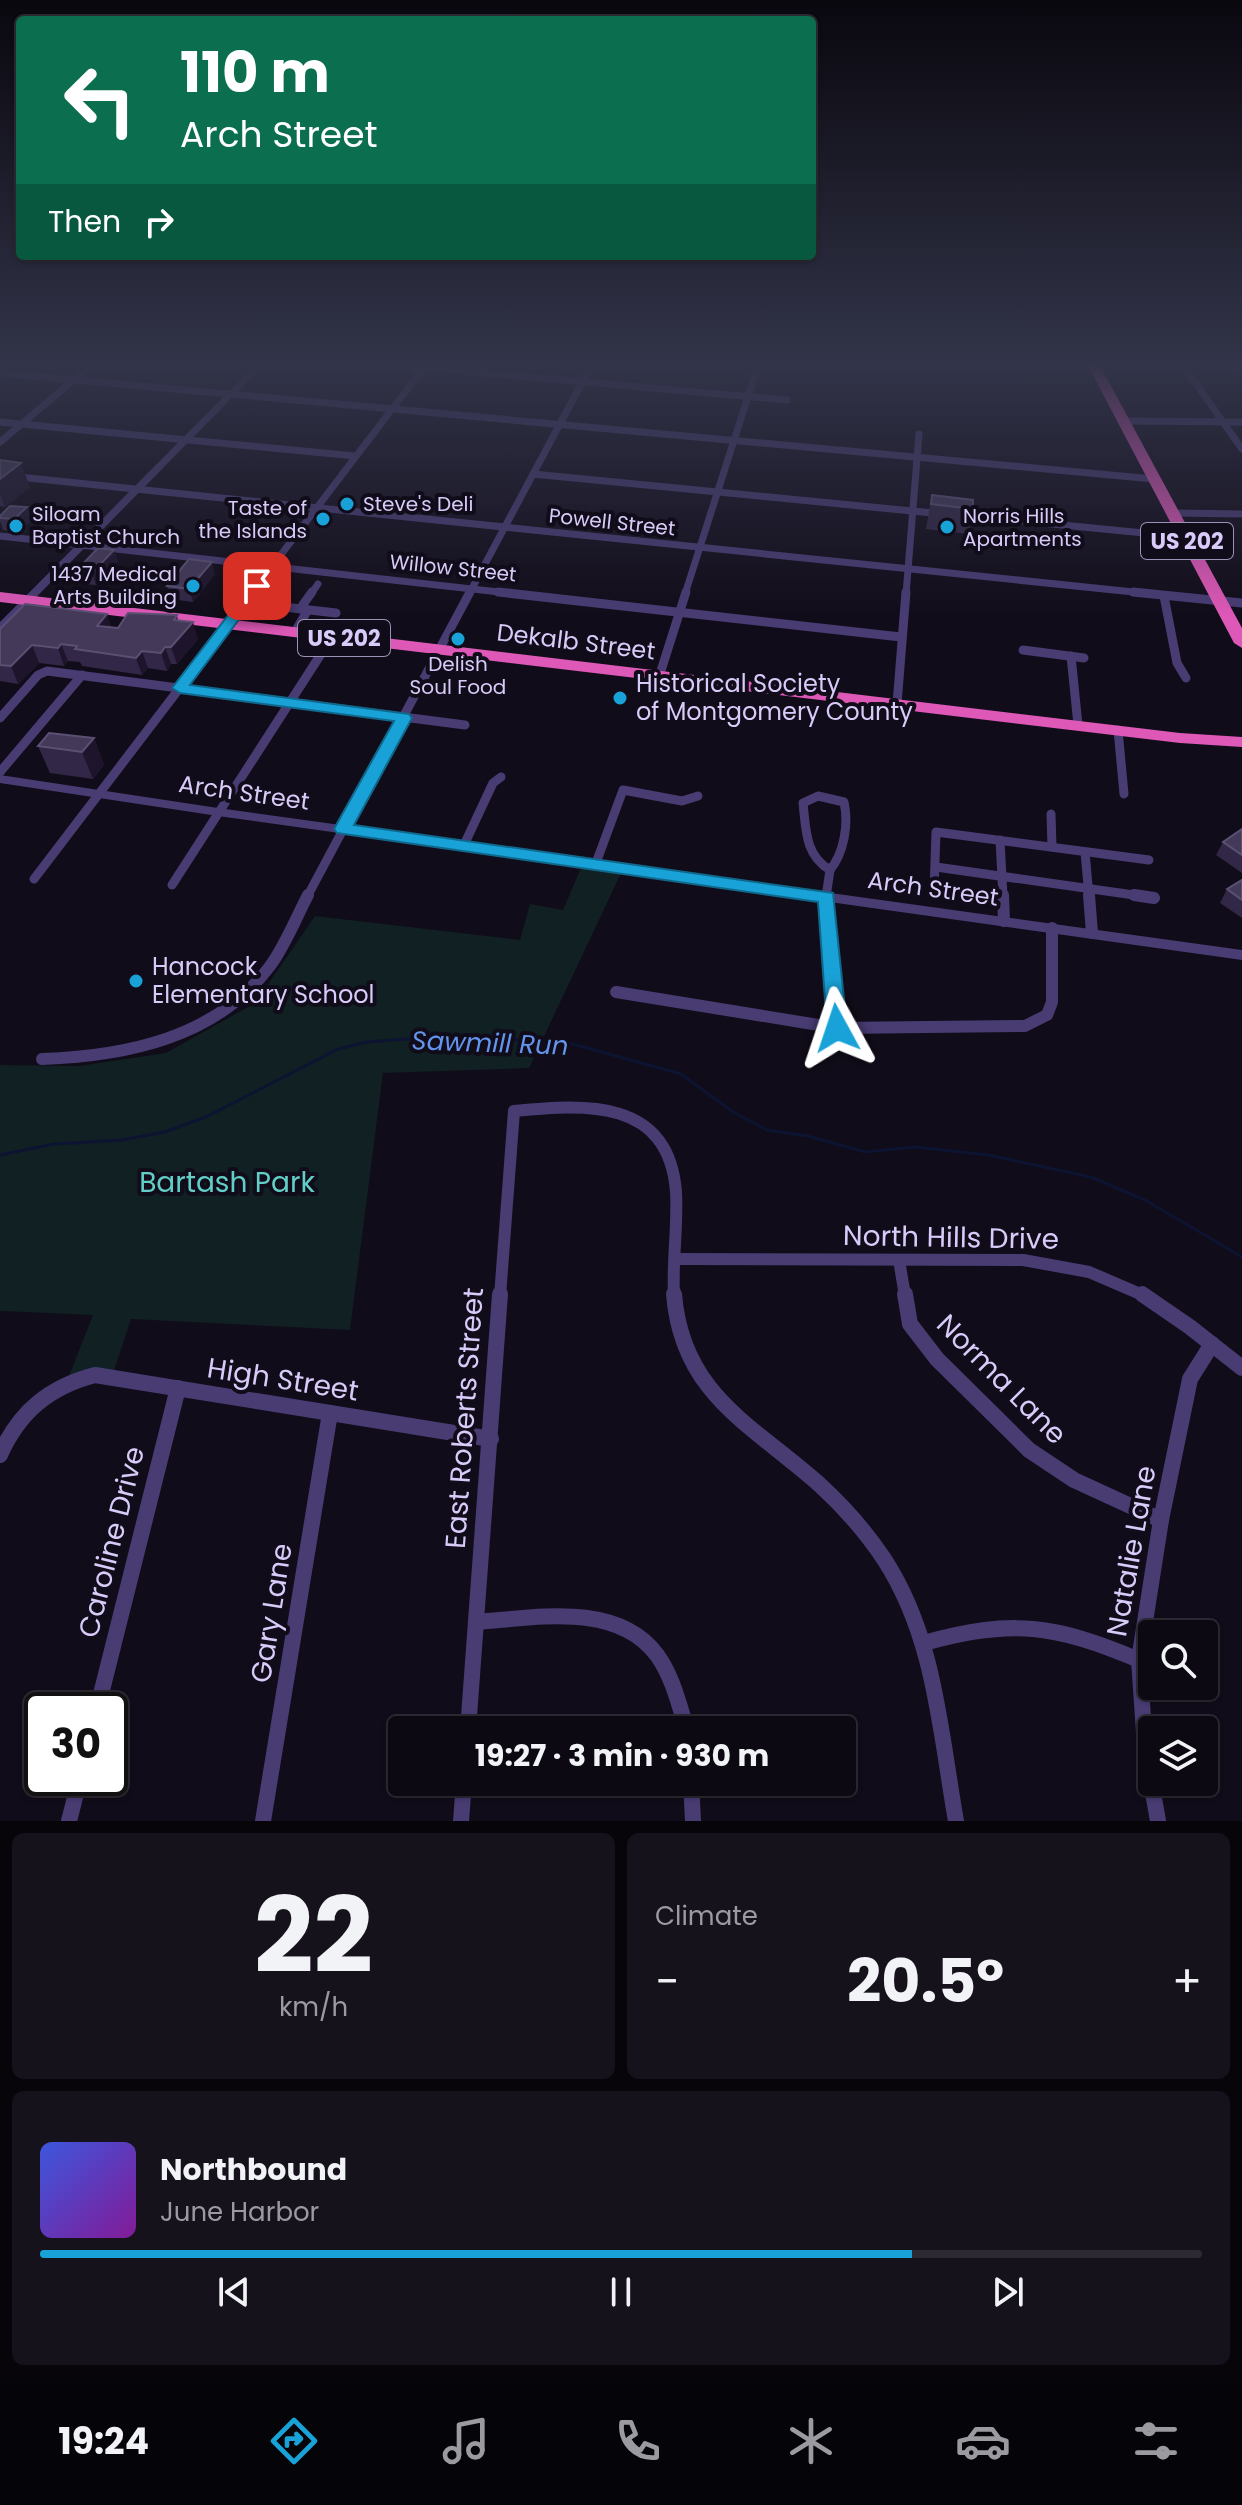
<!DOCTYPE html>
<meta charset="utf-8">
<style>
:root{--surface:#0d0913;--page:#16121c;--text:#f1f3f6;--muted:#9a9aa0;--line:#2d2a33;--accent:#19a2d7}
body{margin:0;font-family:Poppins,sans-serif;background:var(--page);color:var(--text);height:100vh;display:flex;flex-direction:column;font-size:30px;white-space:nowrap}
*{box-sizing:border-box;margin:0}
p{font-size:26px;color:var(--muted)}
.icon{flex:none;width:44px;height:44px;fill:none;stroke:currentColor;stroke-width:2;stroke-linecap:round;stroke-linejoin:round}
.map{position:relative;height:1821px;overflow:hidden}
.drawer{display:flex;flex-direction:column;gap:12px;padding:12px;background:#07050a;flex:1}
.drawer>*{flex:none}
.banner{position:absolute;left:16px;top:16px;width:800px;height:244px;border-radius:8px;box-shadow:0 2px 6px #0004,0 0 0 2px var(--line);background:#0b6e4f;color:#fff;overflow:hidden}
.fabs{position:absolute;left:1138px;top:1620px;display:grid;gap:16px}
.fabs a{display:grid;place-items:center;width:80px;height:80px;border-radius:8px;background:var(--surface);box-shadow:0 2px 6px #0004,0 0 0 2px var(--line);font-size:40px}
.speed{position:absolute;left:24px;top:1692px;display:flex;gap:16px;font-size:40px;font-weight:700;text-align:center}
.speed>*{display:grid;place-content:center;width:104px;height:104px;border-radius:50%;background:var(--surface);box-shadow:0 2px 6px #0004,0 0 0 2px var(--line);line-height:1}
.speed .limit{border:4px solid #111;border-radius:12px;background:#fff;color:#111}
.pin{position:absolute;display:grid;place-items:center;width:68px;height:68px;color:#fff;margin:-34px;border-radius:16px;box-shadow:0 4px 12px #0006}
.me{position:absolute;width:88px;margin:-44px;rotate:355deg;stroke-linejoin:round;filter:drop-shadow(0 0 6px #0008)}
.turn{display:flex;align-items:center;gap:28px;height:168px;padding:0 32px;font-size:36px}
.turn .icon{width:104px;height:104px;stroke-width:2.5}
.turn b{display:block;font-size:56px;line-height:68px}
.then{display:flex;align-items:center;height:76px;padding:0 32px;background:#0003;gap:16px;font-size:30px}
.big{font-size:60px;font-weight:700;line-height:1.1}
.drawer .tile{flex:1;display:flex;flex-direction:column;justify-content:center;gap:12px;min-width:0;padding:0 28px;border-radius:12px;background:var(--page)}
.drawer .dial{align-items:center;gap:0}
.dial b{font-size:104px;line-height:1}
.song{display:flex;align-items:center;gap:24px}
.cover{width:96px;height:96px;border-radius:12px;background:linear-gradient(135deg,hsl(230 70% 55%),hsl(290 70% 35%))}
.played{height:8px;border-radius:4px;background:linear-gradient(90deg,var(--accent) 75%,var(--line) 75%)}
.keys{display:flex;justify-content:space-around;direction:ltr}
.heat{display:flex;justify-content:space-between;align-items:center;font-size:44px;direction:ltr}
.drawer .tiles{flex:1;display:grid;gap:12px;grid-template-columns:1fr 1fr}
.tile:last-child{grid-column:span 2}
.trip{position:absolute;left:388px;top:1716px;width:468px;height:80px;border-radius:8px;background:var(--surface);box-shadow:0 2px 6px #0004,0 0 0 2px var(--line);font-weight:700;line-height:80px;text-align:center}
.tab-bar{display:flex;height:128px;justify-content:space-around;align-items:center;background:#050408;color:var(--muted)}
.tab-bar .icon{width:56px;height:56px}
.tab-bar .selected{color:var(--accent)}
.tab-bar b{font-size:36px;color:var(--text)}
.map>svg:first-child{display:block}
</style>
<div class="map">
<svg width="1242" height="1821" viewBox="0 0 1242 1821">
<rect width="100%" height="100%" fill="#110c19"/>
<path fill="#102023" d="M584 861 624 867 529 1068 383 1073 350 1330 131 1319 112 1377 67 1381 93 1315 0 1311V1065L79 1066 166 1053 255 1003 315 916 520 940 530 904 563 910Z"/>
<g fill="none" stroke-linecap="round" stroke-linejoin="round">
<path stroke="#0d1432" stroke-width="3" d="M0 1155 54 1144 122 1140 165 1132 208 1116 338 1049 367 1042 432 1037 562 1041 681 1074 733 1112 767 1130 808 1136 865 1152 916 1147 988 1155 1091 1177 1147 1201 1242 1257"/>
<g stroke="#483c73" stroke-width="7">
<path d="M363 362 787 400"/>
<path d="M1181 362 1242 449"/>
<path d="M1180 363 1242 369"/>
<path d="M0 373 1154 479"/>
<path d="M1124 421 1242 422"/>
<path d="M0 422 355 456"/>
<path d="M0 442 95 362"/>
<path d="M533 474 943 514"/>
<path d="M0 475 1153 594"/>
<path d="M1174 513 1242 514"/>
<path d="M960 515 1185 537"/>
<path d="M0 536 516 594"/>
<path d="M251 594 428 362"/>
<path d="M311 594 318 584"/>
<path d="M469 594 593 362"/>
<path d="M685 594 759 362"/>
<path d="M906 594 919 434"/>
</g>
<g stroke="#483c73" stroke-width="9">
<path d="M498 592 901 637"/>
<path d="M1133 592 1242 603"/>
<path d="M1164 596 1177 663 1186 678"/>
<path d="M275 606 336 613"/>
<path d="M295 632 306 613 302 606 312 592"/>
<path d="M1023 650 1084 658"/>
<path d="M1071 656 1078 725"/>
<path d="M659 677 686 592"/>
<path d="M897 704 906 592"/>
<path d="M0 718 38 675 47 671 465 725"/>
<path d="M1118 730 1124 794"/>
<path d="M0 772 82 675"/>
<path d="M818 796 844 802C849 824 844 853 830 870 805 855 806 830 803 803Z"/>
<path d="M1051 814 1052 847"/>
<path d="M1000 840 1003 897"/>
<path d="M464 845 493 783 501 777"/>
<path d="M1085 852 1089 897"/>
<path d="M596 863 623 790 682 801 698 796"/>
<path d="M936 867 1148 897"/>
<path d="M34 879 253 592"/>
<path d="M172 885 332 637"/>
<path d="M934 892 936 832 1149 860"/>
<path d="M307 897 470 592"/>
<path d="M826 897 830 870"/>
</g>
<g stroke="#483c73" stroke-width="12">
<path d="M826 895 837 1028"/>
<path d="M1003 895 1004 921"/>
<path d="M1089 895 1092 933"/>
<path d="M1134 895 1154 898"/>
<path d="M616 992 837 1028 1025 1026 1047 1015 1052 1002V928"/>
<path d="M42 1059C126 1056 216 1038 270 966 285 946 296 918 308 895"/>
<path d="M675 1259 1023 1260 1089 1272 1145 1296"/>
<path d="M899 1260 905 1296"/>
<path d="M500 1296 514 1111C585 1104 669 1098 676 1192 678 1226 672 1261 674 1296"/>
</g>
<g stroke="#483c73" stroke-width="16">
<path d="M674 1294C682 1395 753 1425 820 1485 844 1507 866 1532 884 1559 935 1637 940 1731 956 1821"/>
<path d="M905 1294 910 1324 937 1359 1029 1450 1074 1480 1161 1520"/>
<path d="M1142 1294 1190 1327 1242 1368"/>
<path d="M0 1455C19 1412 49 1387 95 1375L491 1439"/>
<path d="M477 1622C535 1618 617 1601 657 1655 673 1677 679 1705 687 1730"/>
<path d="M924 1643C1012 1618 1056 1625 1139 1660"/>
<path d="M97 1710 178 1388"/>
<path d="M468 1730 500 1294"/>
<path d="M691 1782 693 1821"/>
<path d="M69 1821 80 1778"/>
<path d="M263 1821 330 1413"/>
<path d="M461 1821 464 1782"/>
<path d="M1158 1821 1145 1747 1139 1660 1161 1520 1190 1379 1212 1344"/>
</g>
<g fill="#483c73" fill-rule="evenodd">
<path d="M258 362H267L4 630 0 631V622Z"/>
<path d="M0 775 218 808 1242 950V960L218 816 0 783Z"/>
</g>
<g fill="#de58b7" fill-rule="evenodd">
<path d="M1086 362H1098L1242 628V648L1234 643Z"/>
<path d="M0 592 1180 733 1242 737V747L1180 743 0 602Z"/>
</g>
</g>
<g fill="#322746">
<path d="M0 460 30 487 5 507 0 506Z"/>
<path d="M932 495 973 509 968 534 926 529Z"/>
<path d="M27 507 32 520 18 532 3 530 0 521V516Z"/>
<path d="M114 550 118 562 96 585 80 584 76 571Z"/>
<path d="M215 574 193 602 171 599 167 586Z"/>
<path d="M177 615 178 620 198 639 177 664H171L167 671 148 668 142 675 82 666 80 662 68 661 64 666 39 663 18 684 0 681V629L118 628Z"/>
<path d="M94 738 104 765 93 779 50 773 38 746Z"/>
<path d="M1242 829V873L1216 855 1223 842Z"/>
<path d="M1242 880V918L1220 903 1227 889Z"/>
</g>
<g fill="#1e152c">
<path d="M21 463 30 487 5 507 0 494V479Z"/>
<path d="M27 507 32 520 18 532 14 519Z"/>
<path d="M114 550 118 562 96 585 92 573Z"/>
<path d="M212 562 215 574 193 602 189 589Z"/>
<path d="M107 614 113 631 97 626Z"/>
<path d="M193 622 198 639 177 664 171 647Z"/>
<path d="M61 644 68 661 64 666 58 648Z"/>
<path d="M32 645 39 663 18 684 11 666Z"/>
<path d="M165 647 171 664 167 671 161 653Z"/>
<path d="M142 651 148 668 142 675 136 658Z"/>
<path d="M94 738 104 765 93 779 82 752Z"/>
</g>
<g fill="#443959" stroke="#5b5072" stroke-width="2">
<path d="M0 460 21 463 0 479Z"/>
<path d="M932 495 973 500V509L931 504Z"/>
<path d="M10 506 27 507 14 519 0 518V516Z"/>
<path d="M98 548 114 550 92 573 76 571Z"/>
<path d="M189 559 212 562 189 589 167 586Z"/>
<path d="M25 604 107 614 97 626 118 628 128 613 177 615 174 620 193 622 171 647H165L161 653 142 651 136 658 75 649 77 646 61 644 58 648 32 645 11 666 0 665V629Z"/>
<path d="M49 733 94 738 82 752 38 746Z"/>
<path d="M1242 829V855L1223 842Z"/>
<path d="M1242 880V900L1227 889Z"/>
</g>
<linearGradient id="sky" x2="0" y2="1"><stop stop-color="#09070e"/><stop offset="0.59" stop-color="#323449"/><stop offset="1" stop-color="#323449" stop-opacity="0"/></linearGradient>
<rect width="1242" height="617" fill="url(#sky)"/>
<path fill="#19a2d7" stroke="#10698c" stroke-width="2" d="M253 583 264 586 190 685 409 714 412 718 354 825 833 893 847 1028 844 1033H830L827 1028 818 902 337 833 334 829 394 721 180 693 172 688Z"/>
<g fill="#19a2d7" stroke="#110c19" stroke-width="3">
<circle cx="347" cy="504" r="8"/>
<circle cx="323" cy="519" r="8"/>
<circle cx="16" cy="526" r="8"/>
<circle cx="947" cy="527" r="8"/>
<circle cx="193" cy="586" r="8"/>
<circle cx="458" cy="639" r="8"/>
<circle cx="620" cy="698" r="8"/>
<circle cx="136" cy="981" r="8"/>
</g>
<g text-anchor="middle" stroke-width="8" stroke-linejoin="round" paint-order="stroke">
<g font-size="20" fill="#d8cbf9" stroke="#110c19" text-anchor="start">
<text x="363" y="511">Steve's Deli</text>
<text x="307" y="515" text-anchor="end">Taste of<tspan x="307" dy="23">the Islands</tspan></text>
<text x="32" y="521">Siloam<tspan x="32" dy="23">Baptist Church</tspan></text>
<text x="963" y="523">Norris Hills<tspan x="963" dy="23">Apartments</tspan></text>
<text x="177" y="581" text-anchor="end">1437 Medical<tspan x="177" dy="23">Arts Building</tspan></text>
<text x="458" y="671" text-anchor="middle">Delish<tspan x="458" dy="23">Soul Food</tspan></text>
</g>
<g font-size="20" fill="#d8cbf9" stroke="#110c19">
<text transform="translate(612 522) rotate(6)" y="7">Powell Street</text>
<text transform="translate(453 568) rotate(6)" y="7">Willow Street</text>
</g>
<g fill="#110c19" stroke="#9c92b6" stroke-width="2">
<rect x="1141" y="523" width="92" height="36" rx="6"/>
<rect x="298" y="620" width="92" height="36" rx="6"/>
</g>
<g font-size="22" font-weight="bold" fill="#d8cbf9">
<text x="1187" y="549">US 202</text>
<text x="344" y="646">US 202</text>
</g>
<g font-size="24" fill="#d8cbf9" stroke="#110c19">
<text transform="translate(576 642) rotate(7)" y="8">Dekalb Street</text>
<text transform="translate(244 793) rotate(8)" y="8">Arch Street</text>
<text transform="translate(933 889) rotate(8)" y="8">Arch Street</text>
</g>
<g font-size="24" fill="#d8cbf9" stroke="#110c19" text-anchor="start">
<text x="636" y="692">Historical Society<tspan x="636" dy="28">of Montgomery County</tspan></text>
<text x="152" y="975">Hancock<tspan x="152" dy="28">Elementary School</tspan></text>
</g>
<g font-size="26" font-style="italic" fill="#6495ed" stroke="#110c19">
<text transform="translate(490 1043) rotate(2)" y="9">Sawmill Run</text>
</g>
<g font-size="28" fill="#61cfc7" stroke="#110c19">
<text x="227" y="1192">Bartash Park</text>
</g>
<g font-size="28" fill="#d8cbf9" stroke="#110c19">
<text transform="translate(951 1237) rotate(1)" y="10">North Hills Drive</text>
<text transform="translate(283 1379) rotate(9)" y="10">High Street</text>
<text transform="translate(1002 1379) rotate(45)" y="10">Norma Lane</text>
<text transform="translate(464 1418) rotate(-86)" y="10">East Roberts Street</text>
<text transform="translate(111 1542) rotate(-76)" y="10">Caroline Drive</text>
<text transform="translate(1131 1551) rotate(-80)" y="10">Natalie Lane</text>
<text transform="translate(271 1613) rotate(-81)" y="10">Gary Lane</text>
</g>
</g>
</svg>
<div class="fabs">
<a><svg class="icon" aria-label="search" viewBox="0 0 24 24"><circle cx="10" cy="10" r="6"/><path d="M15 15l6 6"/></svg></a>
<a><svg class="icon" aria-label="layers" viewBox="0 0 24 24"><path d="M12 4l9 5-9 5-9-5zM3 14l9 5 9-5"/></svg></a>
</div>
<div class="speed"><div class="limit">30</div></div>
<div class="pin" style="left:257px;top:586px;background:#d93025"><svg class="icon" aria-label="arrive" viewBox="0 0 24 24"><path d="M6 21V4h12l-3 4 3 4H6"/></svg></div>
<svg class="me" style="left:837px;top:1028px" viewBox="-20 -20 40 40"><path d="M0-17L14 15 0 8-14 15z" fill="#19a2d7" stroke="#fff" stroke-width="4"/></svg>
<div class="trip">19:27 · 3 min · 930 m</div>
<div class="banner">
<div class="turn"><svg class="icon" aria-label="left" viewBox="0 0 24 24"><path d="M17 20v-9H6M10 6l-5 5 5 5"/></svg><div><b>110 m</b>Arch Street</div></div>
<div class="then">Then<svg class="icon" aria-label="right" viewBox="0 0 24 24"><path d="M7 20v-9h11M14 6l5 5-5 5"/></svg></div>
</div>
</div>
<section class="drawer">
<div class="tiles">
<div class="tile dial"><b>22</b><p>km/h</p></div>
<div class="tile"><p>Climate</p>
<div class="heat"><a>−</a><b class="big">20.5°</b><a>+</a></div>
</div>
<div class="tile">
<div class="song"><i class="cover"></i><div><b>Northbound</b><p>June Harbor</p></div></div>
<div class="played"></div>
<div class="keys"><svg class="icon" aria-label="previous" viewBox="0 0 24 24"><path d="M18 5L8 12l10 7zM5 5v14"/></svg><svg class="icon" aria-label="pause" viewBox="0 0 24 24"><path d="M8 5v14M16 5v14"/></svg><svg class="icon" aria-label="next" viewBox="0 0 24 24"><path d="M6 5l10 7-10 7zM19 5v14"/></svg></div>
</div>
</div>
</section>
<nav class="tab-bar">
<b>19:24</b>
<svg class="icon selected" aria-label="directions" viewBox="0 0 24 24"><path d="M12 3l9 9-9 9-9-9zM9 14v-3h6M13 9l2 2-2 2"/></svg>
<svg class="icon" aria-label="music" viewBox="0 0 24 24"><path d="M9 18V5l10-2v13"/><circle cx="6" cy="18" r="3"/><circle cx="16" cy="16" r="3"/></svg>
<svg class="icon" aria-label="phone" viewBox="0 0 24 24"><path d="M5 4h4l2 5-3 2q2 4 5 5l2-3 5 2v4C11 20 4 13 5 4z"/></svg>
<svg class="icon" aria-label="climate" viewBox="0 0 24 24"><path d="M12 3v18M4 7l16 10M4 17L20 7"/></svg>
<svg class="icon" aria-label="car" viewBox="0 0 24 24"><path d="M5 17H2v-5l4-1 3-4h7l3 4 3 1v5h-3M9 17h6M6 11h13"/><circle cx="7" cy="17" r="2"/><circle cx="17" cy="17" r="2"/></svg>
<svg class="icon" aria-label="filters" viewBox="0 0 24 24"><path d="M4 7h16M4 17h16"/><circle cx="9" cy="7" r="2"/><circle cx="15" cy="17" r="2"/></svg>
</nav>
